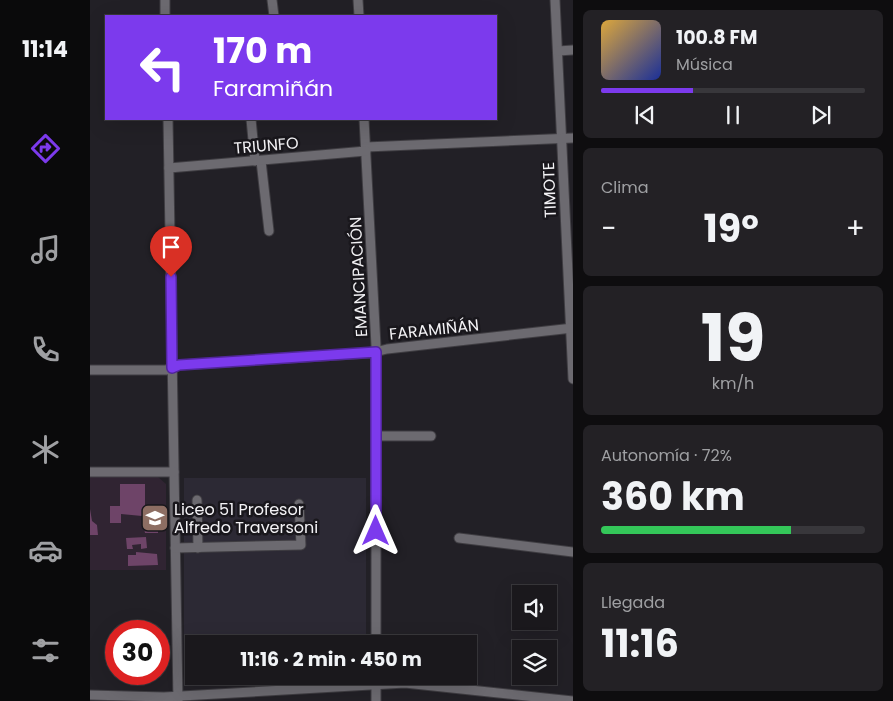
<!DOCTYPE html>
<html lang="es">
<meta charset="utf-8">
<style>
:root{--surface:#1a181c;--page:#232125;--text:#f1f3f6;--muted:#9fa0a3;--line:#38373b;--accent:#7c3aed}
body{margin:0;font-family:Poppins,sans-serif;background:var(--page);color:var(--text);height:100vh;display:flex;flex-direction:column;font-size:19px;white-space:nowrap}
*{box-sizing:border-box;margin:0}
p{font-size:16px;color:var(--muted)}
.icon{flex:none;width:28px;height:28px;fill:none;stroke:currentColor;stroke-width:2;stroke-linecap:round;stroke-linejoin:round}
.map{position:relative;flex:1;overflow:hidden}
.details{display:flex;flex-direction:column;gap:10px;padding:10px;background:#0e0d0f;width:320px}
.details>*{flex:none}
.hud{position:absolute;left:15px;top:15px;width:392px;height:105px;border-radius:0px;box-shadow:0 5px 20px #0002,0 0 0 1px var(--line);background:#7c3aed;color:#fff;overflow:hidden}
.controls{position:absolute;left:422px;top:585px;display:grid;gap:10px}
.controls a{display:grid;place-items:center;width:45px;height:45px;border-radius:0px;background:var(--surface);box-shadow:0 5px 20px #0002,0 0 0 1px var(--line);font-size:25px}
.speed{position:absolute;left:15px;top:620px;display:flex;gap:10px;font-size:25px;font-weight:700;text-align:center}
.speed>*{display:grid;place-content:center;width:65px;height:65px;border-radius:50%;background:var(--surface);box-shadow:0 5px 20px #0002,0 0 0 1px var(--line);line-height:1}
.speed .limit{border:8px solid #d22;background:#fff;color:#111}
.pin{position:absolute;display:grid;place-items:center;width:42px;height:42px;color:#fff;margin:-51px -21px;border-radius:50% 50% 50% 0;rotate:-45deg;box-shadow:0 0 5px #0007}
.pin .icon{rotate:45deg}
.me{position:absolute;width:55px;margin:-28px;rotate:0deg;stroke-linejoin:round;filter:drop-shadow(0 0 4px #0008)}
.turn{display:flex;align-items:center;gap:18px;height:105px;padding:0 25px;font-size:22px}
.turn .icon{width:65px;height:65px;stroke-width:2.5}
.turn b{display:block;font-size:35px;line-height:42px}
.big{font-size:38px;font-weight:700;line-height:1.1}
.details .card{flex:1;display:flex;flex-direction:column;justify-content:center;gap:8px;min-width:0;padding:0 18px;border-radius:8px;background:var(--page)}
.details .dial{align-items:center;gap:0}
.dial b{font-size:65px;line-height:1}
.song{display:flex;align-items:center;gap:15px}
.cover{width:60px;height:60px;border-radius:8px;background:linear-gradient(135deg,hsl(40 70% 55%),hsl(230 70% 35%))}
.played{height:5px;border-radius:2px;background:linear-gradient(90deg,var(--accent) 35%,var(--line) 35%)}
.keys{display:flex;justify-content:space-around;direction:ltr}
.heat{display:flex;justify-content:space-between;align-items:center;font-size:28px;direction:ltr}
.charge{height:8px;border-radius:4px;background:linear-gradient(90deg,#34c759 72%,var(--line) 0)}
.trip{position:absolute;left:95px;top:635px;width:292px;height:50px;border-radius:0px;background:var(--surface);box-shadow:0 5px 20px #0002,0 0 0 1px var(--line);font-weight:700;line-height:50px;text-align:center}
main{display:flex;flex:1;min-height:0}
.tab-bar{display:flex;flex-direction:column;width:90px;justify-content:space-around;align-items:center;background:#0a0a0b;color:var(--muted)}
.tab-bar .icon{width:35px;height:35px}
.tab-bar .current{color:var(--accent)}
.tab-bar b{font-size:22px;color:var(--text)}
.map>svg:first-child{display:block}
</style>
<main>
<nav class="tab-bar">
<b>11:14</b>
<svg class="icon current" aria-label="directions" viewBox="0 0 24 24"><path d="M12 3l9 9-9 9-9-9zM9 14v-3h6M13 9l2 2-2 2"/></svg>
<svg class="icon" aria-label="music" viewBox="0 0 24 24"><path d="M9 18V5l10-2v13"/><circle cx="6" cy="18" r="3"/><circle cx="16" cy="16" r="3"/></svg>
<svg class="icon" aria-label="phone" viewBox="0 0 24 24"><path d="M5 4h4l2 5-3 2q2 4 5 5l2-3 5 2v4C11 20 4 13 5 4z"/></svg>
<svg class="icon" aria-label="climate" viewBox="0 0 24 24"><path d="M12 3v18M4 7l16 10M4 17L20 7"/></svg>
<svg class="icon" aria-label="car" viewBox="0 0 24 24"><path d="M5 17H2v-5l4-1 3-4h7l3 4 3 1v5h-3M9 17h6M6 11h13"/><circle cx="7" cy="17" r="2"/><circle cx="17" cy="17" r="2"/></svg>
<svg class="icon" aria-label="filters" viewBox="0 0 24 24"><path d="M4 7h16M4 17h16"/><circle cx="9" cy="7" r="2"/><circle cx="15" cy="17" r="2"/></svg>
</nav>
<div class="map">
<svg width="483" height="701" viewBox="0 0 483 701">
<rect width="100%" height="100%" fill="#222026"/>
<path fill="#2c2934" d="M94 478H276V634L94 640Z"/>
<path fill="#302432" d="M0 477H68L76 484V570H0Z"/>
<g fill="#6e4468">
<path d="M30 484H55V506H71V524H68V533H55L52 516 31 514V523H20V506H30Z"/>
<path d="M0 509 2 521 7 525 8 535H0Z"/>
<path d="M56 537 57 548 51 549V544L42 545 43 549H37L36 538Z"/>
<path d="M46 552 67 554 68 565 38 566V555H46Z"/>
</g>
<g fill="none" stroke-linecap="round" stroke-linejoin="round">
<g stroke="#3f3d42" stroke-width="11">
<g id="minor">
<path d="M75 0V16"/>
<path d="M182 0 184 16"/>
<path d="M268 0 269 16"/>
<path d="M465 0 483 379"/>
<path d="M468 51 483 50"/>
<path d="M78 119 88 701"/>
<path d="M161 119 165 161"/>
<path d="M274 119 286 346V644"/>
<path d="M276 147 483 138"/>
<path d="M171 161 179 231"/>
<path d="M79 168 276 151"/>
<path d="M0 370H76L89 365 281 353 297 349 483 328"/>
<path d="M286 436H341"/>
<path d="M0 472H84"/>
<path d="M107 500 108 548"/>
<path d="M369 538 483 552"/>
<path d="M85 548 211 545 209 504"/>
<path d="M286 676V701"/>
<path d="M0 695 74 697 315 683 483 701"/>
</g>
</g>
<use href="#minor" stroke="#6c6a70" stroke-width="9"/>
</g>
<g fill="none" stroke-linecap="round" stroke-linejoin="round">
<g stroke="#51269a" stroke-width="12">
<path id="route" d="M81 277 82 368 89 365 286 352V531"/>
</g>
<use href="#route" stroke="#7c3aed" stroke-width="9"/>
</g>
<defs>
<g id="school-square" transform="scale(1.4375)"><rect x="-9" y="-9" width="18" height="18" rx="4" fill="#8d6e63" stroke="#19171c"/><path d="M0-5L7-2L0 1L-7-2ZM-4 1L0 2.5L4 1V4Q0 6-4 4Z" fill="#fff"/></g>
</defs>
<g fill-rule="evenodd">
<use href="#school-square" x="65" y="518"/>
</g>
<g text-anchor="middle" stroke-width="5" stroke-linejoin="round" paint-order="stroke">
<g font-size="16" fill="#f3f2f5" stroke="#19171c">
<text transform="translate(176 145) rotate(-5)" y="6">TRIUNFO</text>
<text transform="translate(459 190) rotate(-92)" y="6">TIMOTE</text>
<text transform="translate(268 277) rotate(-93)" y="6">EMANCIPACIÓN</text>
<text transform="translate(344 329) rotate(-6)" y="6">FARAMIÑÁN</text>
</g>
<g font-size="16" fill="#f3f2f5" stroke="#19171c" text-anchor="start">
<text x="84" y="515">Liceo 51 Profesor<tspan x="84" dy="18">Alfredo Traversoni</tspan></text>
</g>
</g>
</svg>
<div class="controls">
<a><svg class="icon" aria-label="sound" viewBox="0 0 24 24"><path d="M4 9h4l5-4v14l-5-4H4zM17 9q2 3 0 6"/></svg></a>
<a><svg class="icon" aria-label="layers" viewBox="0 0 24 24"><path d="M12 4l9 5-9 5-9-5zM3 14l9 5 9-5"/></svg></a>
</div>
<div class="speed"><div class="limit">30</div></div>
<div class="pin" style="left:81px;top:277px;background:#d93025"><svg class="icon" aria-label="arrive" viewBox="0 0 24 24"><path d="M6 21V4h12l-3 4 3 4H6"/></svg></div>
<svg class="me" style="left:286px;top:531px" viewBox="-20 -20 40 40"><path d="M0-17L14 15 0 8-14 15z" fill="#7c3aed" stroke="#fff" stroke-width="4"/></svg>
<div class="trip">11:16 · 2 min · 450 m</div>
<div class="hud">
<div class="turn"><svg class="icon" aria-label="left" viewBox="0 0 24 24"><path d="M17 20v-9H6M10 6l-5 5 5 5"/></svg><div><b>170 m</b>Faramiñán</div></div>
</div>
</div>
<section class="details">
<div class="card">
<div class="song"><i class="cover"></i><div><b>100.8 FM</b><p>Música</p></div></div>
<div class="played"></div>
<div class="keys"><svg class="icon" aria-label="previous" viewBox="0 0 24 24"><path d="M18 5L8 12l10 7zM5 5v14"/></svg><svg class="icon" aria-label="pause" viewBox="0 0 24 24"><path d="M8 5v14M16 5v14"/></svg><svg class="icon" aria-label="next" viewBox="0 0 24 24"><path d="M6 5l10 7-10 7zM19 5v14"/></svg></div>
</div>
<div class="card"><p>Clima</p>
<div class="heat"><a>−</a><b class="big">19°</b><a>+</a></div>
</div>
<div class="card dial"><b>19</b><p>km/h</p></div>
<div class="card"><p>Autonomía · 72%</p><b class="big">360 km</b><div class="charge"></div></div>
<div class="card"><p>Llegada</p><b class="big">11:16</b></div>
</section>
</main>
